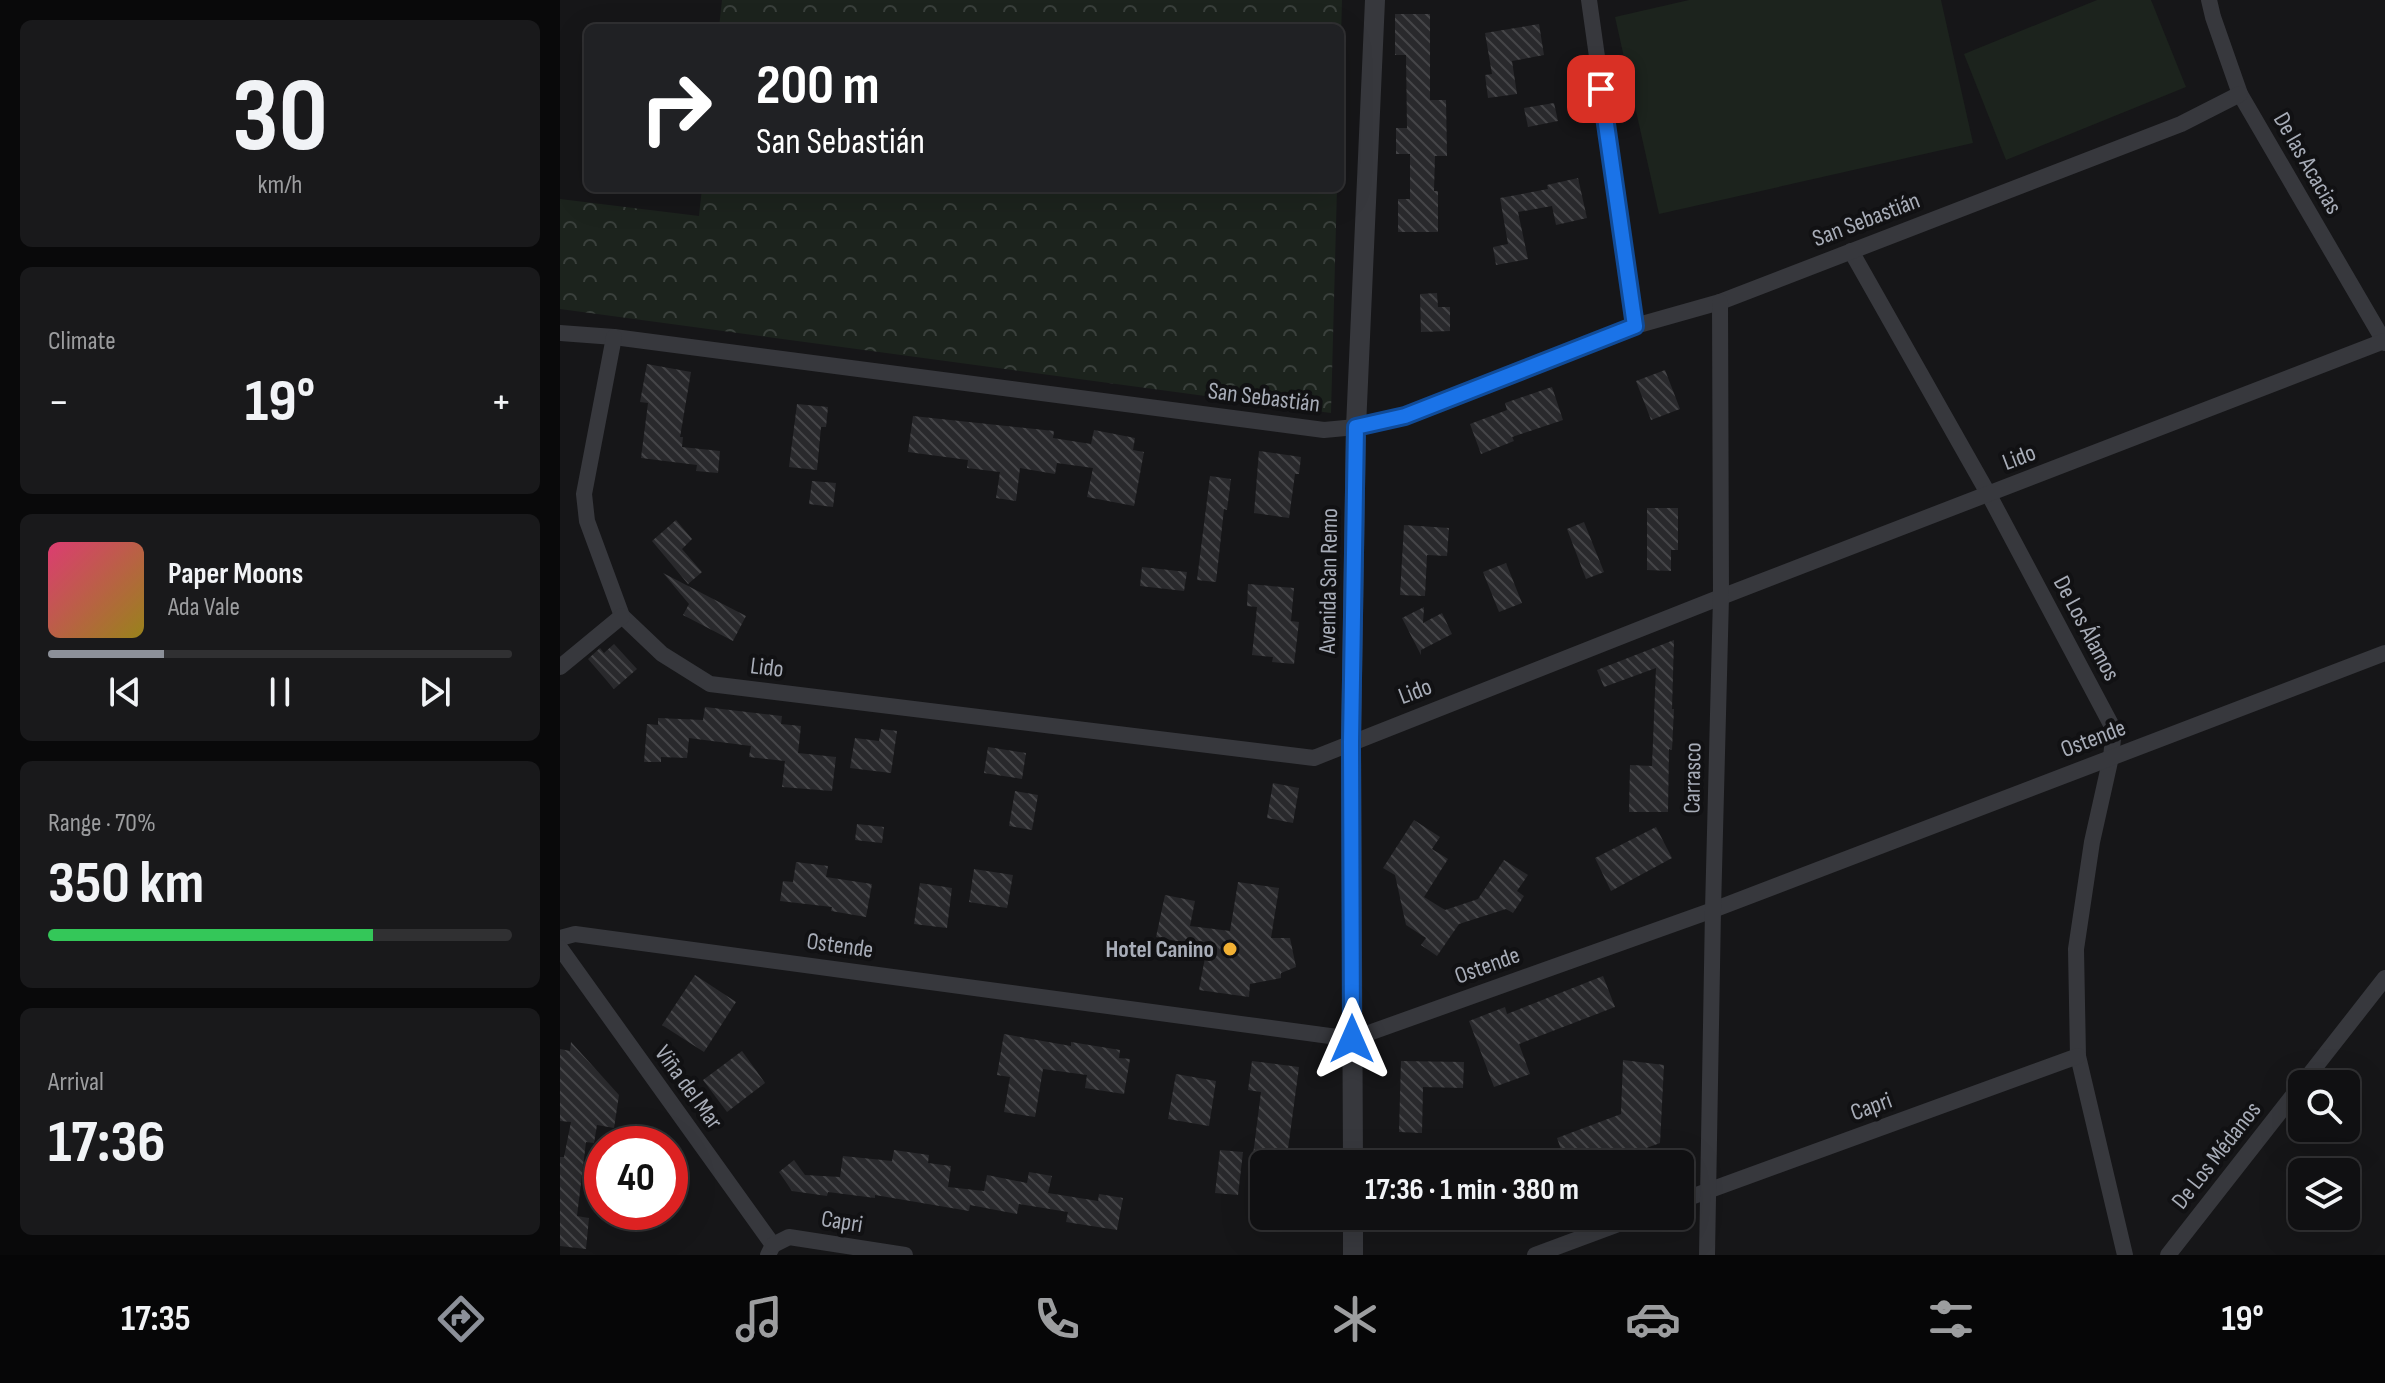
<!DOCTYPE html>
<meta charset="utf-8">
<style>
:root{--surface:#101012;--page:#19191b;--text:#f1f3f6;--muted:#9c9d9f;--line:#303032;--accent:#8c9099}
body{margin:0;font-family:"Sofia Sans Condensed",sans-serif;background:var(--page);color:var(--text);height:100vh;display:flex;flex-direction:column;font-size:30px;white-space:nowrap}
*{box-sizing:border-box;margin:0}
p{font-size:26px;color:var(--muted)}
.icon{flex:none;width:44px;height:44px;fill:none;stroke:currentColor;stroke-width:2;stroke-linecap:round;stroke-linejoin:round}
.map{position:relative;flex:1;overflow:hidden}
.panel{display:flex;flex-direction:column;gap:20px;padding:20px;background:#09090a;width:560px}
.panel>*{flex:none}
.top-card{position:absolute;left:24px;top:24px;width:760px;height:168px;border-radius:12px;box-shadow:0 8px 32px #0002,0 0 0 2px var(--line);background:#202124;color:#fff;overflow:hidden}
.fabs{position:absolute;left:1728px;top:1070px;display:grid;gap:16px}
.fabs a{display:grid;place-items:center;width:72px;height:72px;border-radius:12px;background:var(--surface);box-shadow:0 8px 32px #0002,0 0 0 2px var(--line);font-size:40px}
.speed{position:absolute;left:24px;top:1126px;display:flex;gap:16px;font-size:40px;font-weight:700;text-align:center}
.speed>*{display:grid;place-content:center;width:104px;height:104px;border-radius:50%;background:var(--surface);box-shadow:0 8px 32px #0002,0 0 0 2px var(--line);line-height:1}
.speed .limit{border:12px solid #d22;background:#fff;color:#111}
.pin{position:absolute;display:grid;place-items:center;width:68px;height:68px;color:#fff;margin:-34px;border-radius:16px;box-shadow:0 4px 12px #0006}
.me{position:absolute;width:88px;margin:-44px;rotate:0deg;stroke-linejoin:round;filter:drop-shadow(0 0 6px #0008)}
.turn{display:flex;align-items:center;gap:28px;height:168px;padding:0 40px;font-size:36px}
.turn .icon{width:104px;height:104px;stroke-width:2.5}
.turn b{display:block;font-size:56px;line-height:68px}
.big{font-size:60px;font-weight:700;line-height:1.1}
.panel .widget{flex:1;display:flex;flex-direction:column;justify-content:center;gap:12px;min-width:0;padding:0 28px;border-radius:12px;background:var(--page)}
.panel .dial{align-items:center;gap:0}
.dial b{font-size:104px;line-height:1}
.song{display:flex;align-items:center;gap:24px}
.cover{width:96px;height:96px;border-radius:12px;background:linear-gradient(135deg,hsl(340 70% 55%),hsl(50 70% 35%))}
.played{height:8px;border-radius:4px;background:linear-gradient(90deg,var(--accent) 25%,var(--line) 25%)}
.keys{display:flex;justify-content:space-around;direction:ltr}
.heat{display:flex;justify-content:space-between;align-items:center;font-size:44px;direction:ltr}
.charge{height:12px;border-radius:6px;background:linear-gradient(90deg,#34c759 70%,var(--line) 0)}
.trip{position:absolute;left:690px;top:1150px;width:444px;height:80px;border-radius:12px;background:var(--surface);box-shadow:0 8px 32px #0002,0 0 0 2px var(--line);font-weight:700;line-height:80px;text-align:center}
.menu{display:flex;height:128px;justify-content:space-around;align-items:center;background:#060607;color:var(--muted)}
.menu .icon{width:56px;height:56px}
.menu .selected{color:var(--accent)}
.menu b{font-size:36px;color:var(--text)}
main{display:flex;flex:1;min-height:0}
.map>svg:first-child{display:block}
</style>
<main>
<section class="panel">
<div class="widget dial"><b>30</b><p>km/h</p></div>
<div class="widget"><p>Climate</p>
<div class="heat"><a>−</a><b class="big">19°</b><a>+</a></div>
</div>
<div class="widget">
<div class="song"><i class="cover"></i><div><b>Paper Moons</b><p>Ada Vale</p></div></div>
<div class="played"></div>
<div class="keys"><svg class="icon" aria-label="previous" viewBox="0 0 24 24"><path d="M18 5L8 12l10 7zM5 5v14"/></svg><svg class="icon" aria-label="pause" viewBox="0 0 24 24"><path d="M8 5v14M16 5v14"/></svg><svg class="icon" aria-label="next" viewBox="0 0 24 24"><path d="M6 5l10 7-10 7zM19 5v14"/></svg></div>
</div>
<div class="widget"><p>Range · 70%</p><b class="big">350 km</b><div class="charge"></div></div>
<div class="widget"><p>Arrival</p><b class="big">17:36</b></div>
</section>
<div class="map">
<svg width="1825" height="1255" viewBox="0 0 1825 1255">
<defs>
<pattern id="forest-crowns" width="20" height="18" patternUnits="userSpaceOnUse" patternTransform="scale(2)"><rect width="20" height="18" fill="#1c231d"/><path d="M2 6a3 3 0 1 1 6 0M12 15a3 3 0 1 1 6 0" fill="none" stroke="#3a403c"/></pattern>
<pattern id="building-back-hatch" width="6" height="6" patternUnits="userSpaceOnUse" patternTransform="scale(2)"><rect width="6" height="6" fill="#29292c"/><path d="M-1 5l2 2M0 0l6 6M5-1l2 2" fill="none" stroke="#454548"/></pattern>
</defs>
<rect width="100%" height="100%" fill="#161618"/>
<g fill="url(#forest-crowns)">
<path d="M162 0H782L780 76V28H159Z"/>
<path d="M142 188H777L771 413 0 309V199L139 216Z"/>
</g>
<g fill="#1c231d">
<path d="M1129 0H1381L1413 143 1099 214 1055 17Z"/>
<path d="M1537 0H1591L1626 87 1446 160 1404 54Z"/>
</g>
<g fill="url(#building-back-hatch)">
<path d="M835 14H870V100H886L887 156H875L874 191H878V232H838V199H850V154H836V128H847L846 55H835Z"/>
<path d="M979 24 984 55 952 61 957 94 928 98 925 75 932 74 925 33Z"/>
<path d="M994 103 998 121 968 127 964 108Z"/>
<path d="M1018 178 1027 218 996 225 992 206 958 212 968 259 936 265 933 247 948 244 940 198 988 189 987 185Z"/>
<path d="M877 293 878 307H890V331L861 332 860 294Z"/>
<path d="M87 364 131 372 120 437H123L122 447 160 451 158 473 136 471 137 465 81 458 88 403 80 402Z"/>
<path d="M1105 370 1120 409 1091 420 1076 381Z"/>
<path d="M992 387 1003 420 952 437 954 441 921 454 910 424 947 410 945 403Z"/>
<path d="M237 404 268 407 266 427H261L257 470 229 467Z"/>
<path d="M353 416 494 431 493 438 531 444 534 430 575 438 573 450 584 452 574 506 527 497 533 468 497 463 495 474 460 468 456 501 436 498 440 472 407 468 408 460 348 452Z"/>
<path d="M699 451 741 457 739 474H735L729 518 694 513Z"/>
<path d="M650 476 671 479 667 510 664 509 656 582 637 580Z"/>
<path d="M252 481 276 483 273 507 249 504Z"/>
<path d="M1087 508H1118V550H1111V571L1087 570Z"/>
<path d="M116 520 132 539 122 549 142 572 128 584 92 541Z"/>
<path d="M1024 522 1044 572 1026 579 1007 529Z"/>
<path d="M844 525 889 528 887 556 867 555 865 596 840 595Z"/>
<path d="M946 563 962 603 939 612 923 572Z"/>
<path d="M582 567 627 572 624 591 580 586Z"/>
<path d="M103 573 186 616 173 641 123 615 129 604Z"/>
<path d="M688 584 734 588 731 621 739 622 734 664 712 662 713 657 692 655 697 607 687 606Z"/>
<path d="M864 607 863 623 882 613 892 634 861 650V655L842 618Z"/>
<path d="M1114 640 1112 709H1114L1112 750 1109 749 1108 812H1069L1070 765 1092 766 1096 668 1044 687 1037 670Z"/>
<path d="M54 644 77 669 54 689 28 659 40 648 44 653Z"/>
<path d="M145 707 222 716 221 724 241 726 238 753 276 757 272 791 222 787 225 761 189 757 191 746 129 738 127 758 101 757V762H84L87 724 98 725V718L143 720Z"/>
<path d="M321 729 337 731 331 773 290 768 295 738 319 741Z"/>
<path d="M428 747 466 753 462 779 424 773Z"/>
<path d="M713 783 739 788 733 823 707 818Z"/>
<path d="M455 791 478 795 472 830 449 826Z"/>
<path d="M854 820 880 837 872 849 888 859 864 897 885 910 918 899 944 860 968 875 957 891 964 896 953 913 946 909 899 924 877 956 861 945 866 938 846 925 835 875 823 868Z"/>
<path d="M297 824 324 827 322 843 295 840Z"/>
<path d="M1096 827 1112 858 1051 891 1035 858Z"/>
<path d="M236 862 268 866 266 877 312 884 306 917 271 911 272 907 220 901 223 881 233 882Z"/>
<path d="M414 869 453 875 447 908 409 902Z"/>
<path d="M678 882 719 888 711 938H730L736 967 721 973V978L690 984 689 997 639 990 647 947 596 937 605 895 635 901 630 926 670 931Z"/>
<path d="M360 883 392 888 387 928 354 924Z"/>
<path d="M135 975 176 1002 144 1052 102 1025Z"/>
<path d="M1043 976 1055 1007 959 1044 970 1074 934 1087 909 1021 945 1007 947 1014Z"/>
<path d="M444 1034 511 1046V1042L560 1050 559 1058 570 1059 564 1094 525 1088 527 1075 483 1069 475 1117 444 1112 450 1077 437 1075Z"/>
<path d="M11 1042 59 1095 54 1128 37 1125 34 1143 26 1142 17 1216 29 1218 26 1249 0 1246V1157H4L11 1122 0 1121V1049L10 1051Z"/>
<path d="M182 1051 205 1083 167 1112 143 1080Z"/>
<path d="M1063 1060 1104 1065 1100 1143 1043 1164H1006L997 1138 1061 1114Z"/>
<path d="M692 1061 739 1067 726 1164 692 1163 701 1092 688 1090Z"/>
<path d="M841 1061 904 1062 903 1088 863 1087 862 1133 839 1132Z"/>
<path d="M616 1074 656 1081 649 1126 608 1119Z"/>
<path d="M334 1150 369 1155 368 1163 391 1166 388 1187 424 1191 427 1175 467 1183 469 1172 492 1176 488 1193 538 1201 539 1194 563 1198 557 1230 506 1222 508 1212 459 1204 457 1214 410 1205 409 1211 315 1195V1198L268 1192 267 1196 232 1191 219 1172 234 1160 245 1175 280 1177 283 1156 332 1161Z"/>
<path d="M660 1150 683 1152 678 1195 655 1193Z"/>
</g>
<g fill="none" stroke-linecap="round" stroke-linejoin="round">
<g stroke="#37383d" stroke-width="16">
<path d="M1029 0 1075 326"/>
<path d="M1649 0 1653 17 1680 94 1825 343"/>
<path d="M1291 251 1429 495 1554 730 1551 757 1532 842 1516 949 1518 1056 1565 1255"/>
<path d="M0 333 54 337 764 430 796 427 845 416 1075 326 1160 302 1621 124 1680 94"/>
<path d="M54 337 24 494 27 521 62 616 102 654 150 684 754 758 1161 597 1824 341"/>
<path d="M0 667 62 616"/>
<path d="M0 938 15 934 792 1039 1153 910 1825 653"/>
<path d="M0 948 213 1245 208 1255"/>
<path d="M1120 1201 1518 1056"/>
<path d="M213 1245 229 1237 345 1255"/>
<path d="M975 1255 1080 1216"/>
<path d="M1147 1255 1153 910 1161 597 1160 302"/>
<path d="M1608 1255 1825 978"/>
</g>
<g stroke="#37383d" stroke-width="20">
<path d="M793 1164 791 742 796 427 815 0"/>
<path d="M793 1216V1255"/>
</g>
</g>
<g fill="none" stroke-linecap="round" stroke-linejoin="round">
<g stroke="#114b97" stroke-width="20">
<path id="route" d="M792 1039 791 742 796 427 845 416 1075 326 1041 89"/>
</g>
<use href="#route" stroke="#1a73e8" stroke-width="14"/>
</g>
<circle fill="#f2b134" stroke="#111113" stroke-width="3" cx="670" cy="949" r="8"/>
<g text-anchor="middle" stroke-width="8" stroke-linejoin="round" paint-order="stroke">
<g font-size="24" fill="#a8adb8" stroke="#111113">
<text transform="translate(1748 163) rotate(60)" y="8">De las Acacias</text>
<text transform="translate(1306 219) rotate(-21)" y="8">San Sebastián</text>
<text transform="translate(704 397) rotate(7)" y="8">San Sebastián</text>
<text transform="translate(1459 457) rotate(-21)" y="8">Lido</text>
<text transform="translate(768 581) rotate(-89)" y="8">Avenida San Remo</text>
<text transform="translate(1527 628) rotate(62)" y="8">De Los Álamos</text>
<text transform="translate(207 667) rotate(7)" y="8">Lido</text>
<text transform="translate(855 691) rotate(-21)" y="8">Lido</text>
<text transform="translate(1533 738) rotate(-21)" y="8">Ostende</text>
<text transform="translate(1132 778) rotate(-89)" y="8">Carrasco</text>
<text transform="translate(280 945) rotate(8)" y="8">Ostende</text>
<text transform="translate(927 965) rotate(-20)" y="8">Ostende</text>
<text transform="translate(129 1087) rotate(54)" y="8">Viña del Mar</text>
<text transform="translate(1311 1106) rotate(-20)" y="8">Capri</text>
<text transform="translate(1656 1155) rotate(-52)" y="8">De Los Médanos</text>
<text transform="translate(282 1221) rotate(9)" y="8">Capri</text>
</g>
<g font-size="24" font-weight="bold" fill="#a8adb8" stroke="#111113" text-anchor="end">
<text x="654" y="957">Hotel Canino</text>
</g>
</g>
</svg>
<div class="fabs">
<a><svg class="icon" aria-label="search" viewBox="0 0 24 24"><circle cx="10" cy="10" r="6"/><path d="M15 15l6 6"/></svg></a>
<a><svg class="icon" aria-label="layers" viewBox="0 0 24 24"><path d="M12 4l9 5-9 5-9-5zM3 14l9 5 9-5"/></svg></a>
</div>
<div class="speed"><div class="limit">40</div></div>
<div class="pin" style="left:1041px;top:89px;background:#d93025"><svg class="icon" aria-label="arrive" viewBox="0 0 24 24"><path d="M6 21V4h12l-3 4 3 4H6"/></svg></div>
<svg class="me" style="left:792px;top:1039px" viewBox="-20 -20 40 40"><path d="M0-17L14 15 0 8-14 15z" fill="#1a73e8" stroke="#fff" stroke-width="4"/></svg>
<div class="trip">17:36 · 1 min · 380 m</div>
<div class="top-card">
<div class="turn"><svg class="icon" aria-label="right" viewBox="0 0 24 24"><path d="M7 20v-9h11M14 6l5 5-5 5"/></svg><div><b>200 m</b>San Sebastián</div></div>
</div>
</div>
</main>
<nav class="menu">
<b>17:35</b>
<svg class="icon selected" aria-label="directions" viewBox="0 0 24 24"><path d="M12 3l9 9-9 9-9-9zM9 14v-3h6M13 9l2 2-2 2"/></svg>
<svg class="icon" aria-label="music" viewBox="0 0 24 24"><path d="M9 18V5l10-2v13"/><circle cx="6" cy="18" r="3"/><circle cx="16" cy="16" r="3"/></svg>
<svg class="icon" aria-label="phone" viewBox="0 0 24 24"><path d="M5 4h4l2 5-3 2q2 4 5 5l2-3 5 2v4C11 20 4 13 5 4z"/></svg>
<svg class="icon" aria-label="climate" viewBox="0 0 24 24"><path d="M12 3v18M4 7l16 10M4 17L20 7"/></svg>
<svg class="icon" aria-label="car" viewBox="0 0 24 24"><path d="M5 17H2v-5l4-1 3-4h7l3 4 3 1v5h-3M9 17h6M6 11h13"/><circle cx="7" cy="17" r="2"/><circle cx="17" cy="17" r="2"/></svg>
<svg class="icon" aria-label="filters" viewBox="0 0 24 24"><path d="M4 7h16M4 17h16"/><circle cx="9" cy="7" r="2"/><circle cx="15" cy="17" r="2"/></svg>
<b>19°</b>
</nav>
